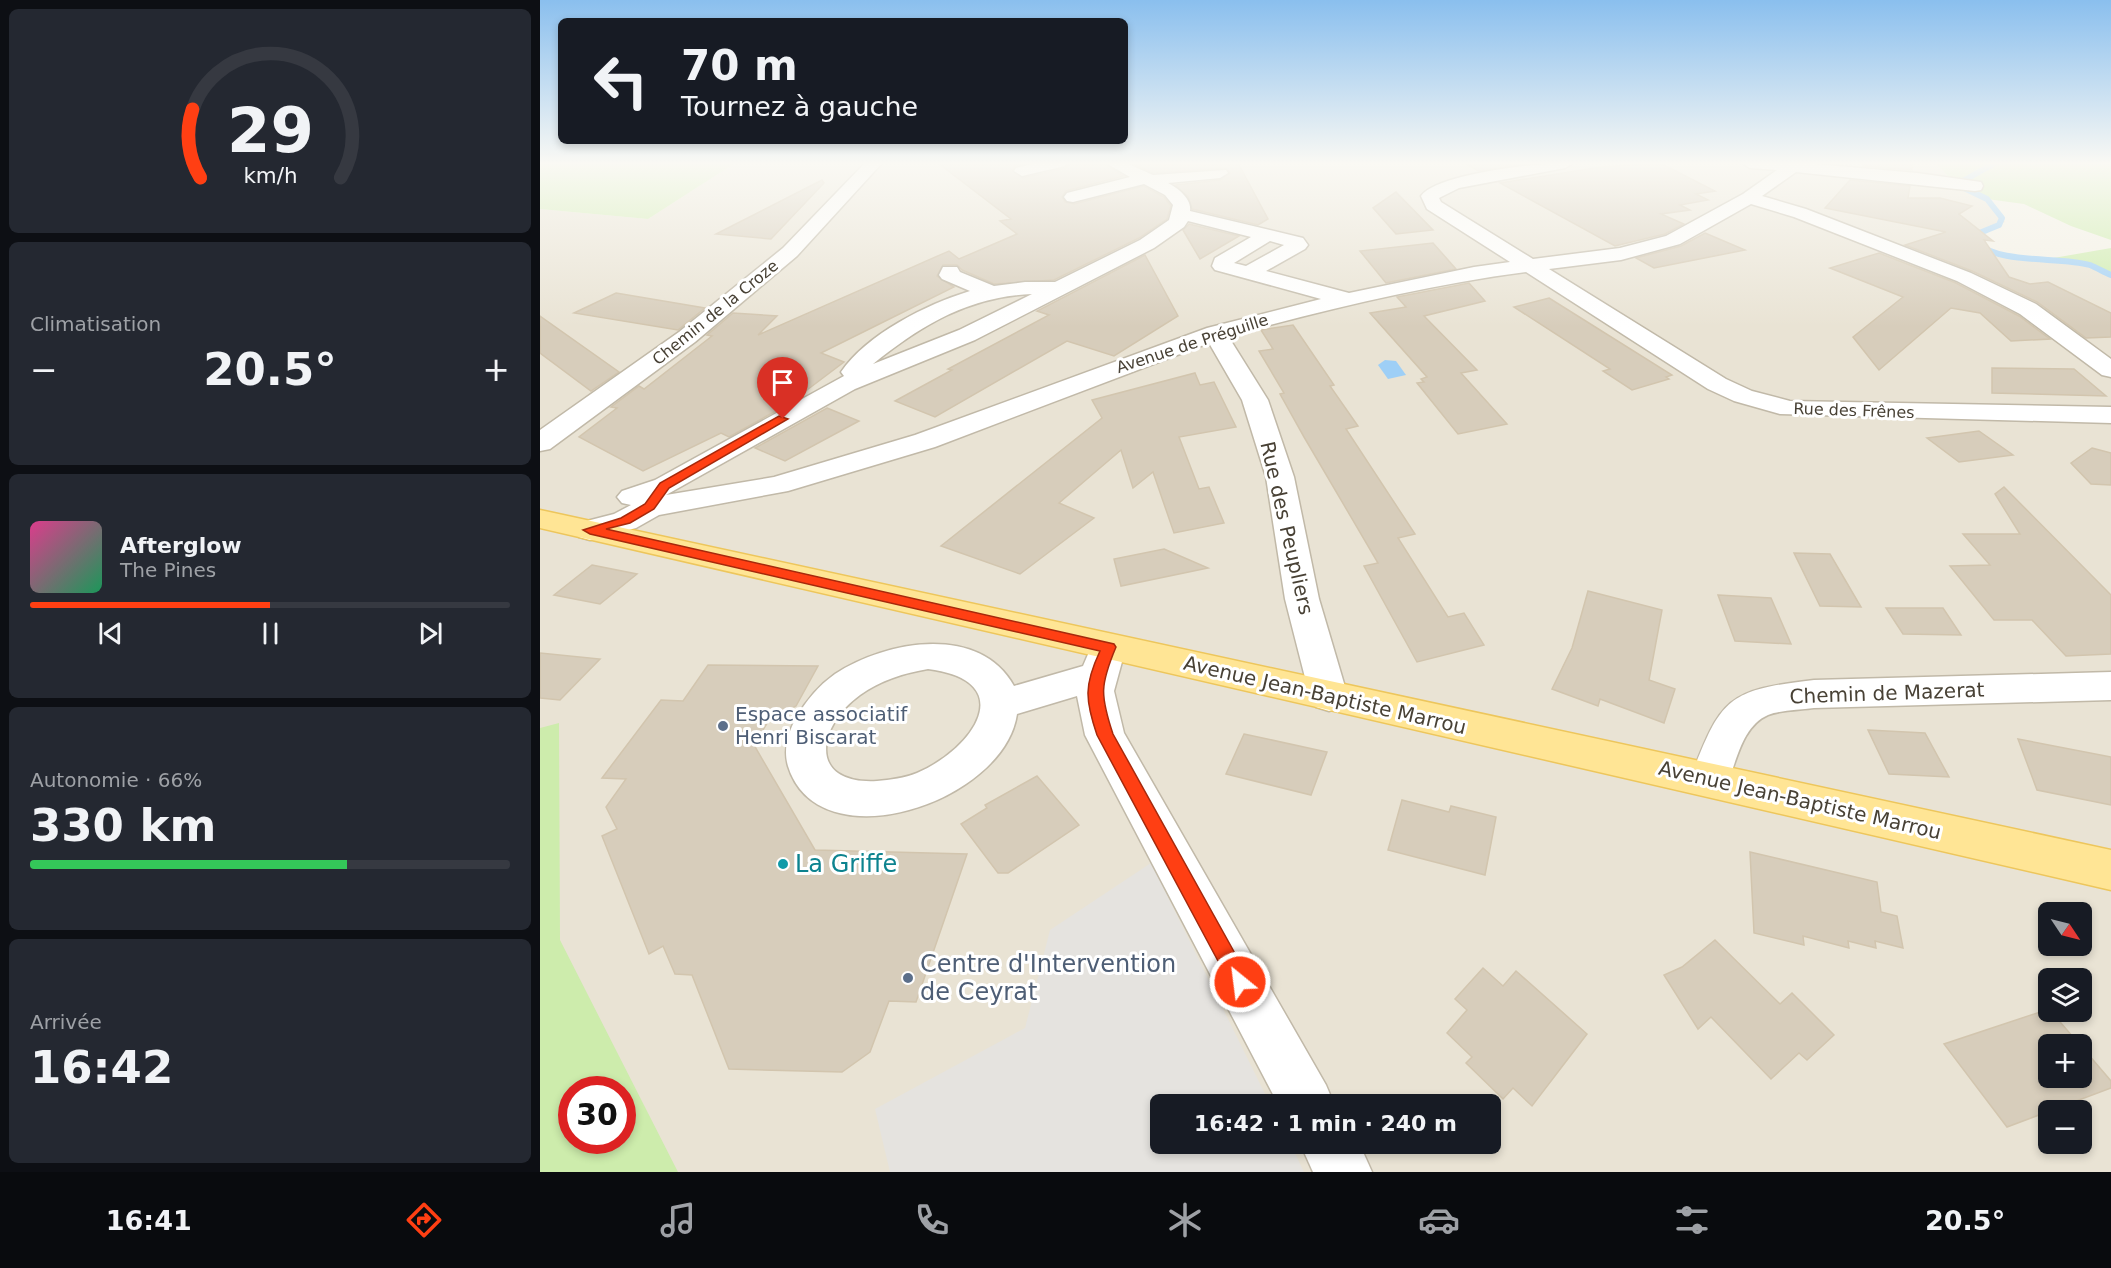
<!DOCTYPE html>
<html lang="fr">
<meta charset="utf-8">
<style>
:root{--surface:#171b24;--page:#242831;--text:#f1f3f6;--muted:#9ea1a6;--line:#363941;--accent:#ff3f13}
body{margin:0;font-family:"DejaVu Sans",sans-serif;background:var(--page);color:var(--text);height:100vh;display:flex;flex-direction:column;font-size:22px;white-space:nowrap}
*{box-sizing:border-box;margin:0}
p{font-size:20px;color:var(--muted)}
.icon{flex:none;width:33px;height:33px;fill:none;stroke:currentColor;stroke-width:2;stroke-linecap:round;stroke-linejoin:round}
.map{position:relative;flex:1;overflow:hidden}
.details{display:flex;flex-direction:column;gap:9px;padding:9px;background:#0d0f14;width:540px}
.details>*{flex:none}
.top-card{position:absolute;left:18px;top:18px;width:570px;height:126px;border-radius:9px;box-shadow:0 3px 9px #0003;background:#171b24;color:var(--text);overflow:hidden}
.needle{width:39px;rotate:125deg}
.controls{position:absolute;left:1498px;top:902px;display:grid;gap:12px}
.controls a{display:grid;place-items:center;width:54px;height:54px;border-radius:9px;background:var(--surface);box-shadow:0 3px 9px #0003;font-size:30px}
.speed{position:absolute;left:18px;top:1076px;display:flex;gap:12px;font-size:30px;font-weight:700;text-align:center}
.speed>*{display:grid;place-content:center;width:78px;height:78px;border-radius:50%;background:var(--surface);box-shadow:0 3px 9px #0003;line-height:1}
.speed .limit{border:9px solid #d22;background:#fff;color:#111}
.pin{position:absolute;display:grid;place-items:center;width:51px;height:51px;color:#fff;margin:-62px -26px;border-radius:50% 50% 50% 0;rotate:-45deg;box-shadow:0 0 6px #0007}
.pin .icon{rotate:45deg}
.me{position:absolute;width:66px;margin:-33px;rotate:331deg;stroke-linejoin:round;filter:drop-shadow(0 0 4px #0008)}
.turn{display:flex;align-items:center;gap:21px;height:126px;padding:0 24px;font-size:27px}
.turn .icon{width:78px;height:78px;stroke-width:2.5}
.turn b{display:block;font-size:42px;line-height:51px}
.big{font-size:45px;font-weight:600;line-height:1.1}
.details .card{flex:1;display:flex;flex-direction:column;justify-content:center;gap:9px;min-width:0;padding:0 21px;border-radius:9px;background:var(--page)}
.details .dial{align-items:center;gap:0}
.dial svg{height:156px;overflow:visible;fill:none;stroke:var(--line);stroke-width:7;stroke-linecap:round;text-anchor:middle}
.dial text{fill:var(--text);stroke:none}
.song{display:flex;align-items:center;gap:18px}
.cover{width:72px;height:72px;border-radius:9px;background:linear-gradient(135deg,hsl(330 70% 55%),hsl(150 70% 35%))}
.played{height:6px;border-radius:3px;background:linear-gradient(90deg,var(--accent) 50%,var(--line) 50%)}
.keys{display:flex;justify-content:space-around;direction:ltr}
.heat{display:flex;justify-content:space-between;align-items:center;font-size:33px;direction:ltr}
.charge{height:9px;border-radius:4px;background:linear-gradient(90deg,#34c759 66%,var(--line) 0)}
.trip{position:absolute;left:610px;top:1094px;width:351px;height:60px;border-radius:9px;background:var(--surface);box-shadow:0 3px 9px #0003;font-weight:600;line-height:60px;text-align:center}
.dock{display:flex;height:96px;justify-content:space-around;align-items:center;background:#090b0e;color:var(--muted)}
.dock .icon{width:42px;height:42px}
.dock .selected{color:var(--accent)}
.dock b{font-size:27px;color:var(--text)}
main{display:flex;flex:1;min-height:0}
.map>svg:first-child{display:block}
</style>
<main>
<section class="details">
<div class="card dial"><svg viewBox="0 0 100 80">
<path d="M14 69A42 42 0 1 1 86 69"/>
<path d="M14 69A42 42 0 0 1 10 34" stroke="#ff3f13"/>
<text x="50" y="56" font-size="32" font-weight="700">29</text>
<text x="50" y="72" font-size="11">km/h</text>
</svg></div>
<div class="card"><p>Climatisation</p>
<div class="heat"><a>−</a><b class="big">20.5°</b><a>+</a></div>
</div>
<div class="card">
<div class="song"><i class="cover"></i><div><b>Afterglow</b><p>The Pines</p></div></div>
<div class="played"></div>
<div class="keys"><svg class="icon" aria-label="previous" viewBox="0 0 24 24"><path d="M18 5L8 12l10 7zM5 5v14"/></svg><svg class="icon" aria-label="pause" viewBox="0 0 24 24"><path d="M8 5v14M16 5v14"/></svg><svg class="icon" aria-label="next" viewBox="0 0 24 24"><path d="M6 5l10 7-10 7zM19 5v14"/></svg></div>
</div>
<div class="card"><p>Autonomie · 66%</p><b class="big">330 km</b><div class="charge"></div></div>
<div class="card"><p>Arrivée</p><b class="big">16:42</b></div>
</section>
<div class="map">
<svg width="1571" height="1172" viewBox="0 0 1571 1172">
<rect width="100%" height="100%" fill="#f4f1e6"/>
<path fill="#e9e3d4" fill-rule="evenodd" d="M195 163H1395L1411 180 1447 199 1465 222 1437 234 1443 249 1502 260 1549 265 1571 273V1172H0V209L108 219ZM1509 912H1542V945H1509ZM1509 978H1542V1011H1509ZM1509 1044H1542V1077H1509ZM32 1089H82V1140H32ZM621 1104H951V1143H621ZM1509 1110H1542V1143H1509Z"/>
<g fill="#cdecac" fill-rule="evenodd">
<path d="M0 163H195L108 219 0 209Z"/>
<path d="M1395 163H1571V240L1531 226 1484 204 1447 199 1411 179Z"/>
<path d="M1571 248V273L1549 265 1502 260Z"/>
<path d="M19 723 20 940 138 1172H0V728ZM32 1089H82V1140H32Z"/>
</g>
<path fill="#e5e3df" d="M611 863 730 1104H621V1143H750L764 1172H350L335 1109 485 1028 510 930Z"/>
<path fill="#9ecff6" d="M845 360 856 361 866 375 848 379 838 365Z"/>
<g fill="none" stroke-linecap="round" stroke-linejoin="round">
<g stroke="#9ecff6" stroke-width="6">
<path d="M1423 181 1455 163"/>
<path d="M1422 187 1447 199 1462 218 1459 225 1437 234V242C1457 265 1521 256 1550 265 1557 268 1564 272 1571 275"/>
</g>
</g>
<g fill="#d7cdbb" stroke="#d2c5ae" stroke-width="1.5">
<path d="M398 163H488L475 166 472 170 483 178 526 168 529 163H564L584 176 526 191 522 197 525 202 534 204 604 186 624 197 631 206 627 219 599 238 514 280 454 284 422 270 417 265H403L397 276 414 287 281 353 304 362 259 396 261 397 189 437 181 433 103 471 39 437 77 408 71 407 99 386 104 389 172 336 167 335 193 313 237 316 218 335 409 251 419 259 477 234 460 221 471 219Z"/>
<path d="M591 163H698L728 219 718 225 652 209 648 197 635 185 680 180 690 173 686 168 613 173Z"/>
<path d="M924 163H993L939 171Z"/>
<path d="M1120 163 1175 191 1156 194 1168 200 1140 205 1150 210 1121 214 1144 224 1125 234 1075 246 960 183 1061 167Z"/>
<path d="M1325 163H1373L1372 170 1323 166Z"/>
<path d="M282 180 284 183 231 239 176 234Z"/>
<path d="M1310 180 1370 186 1368 198H1400L1432 206 1419 214 1453 241 1444 240 1469 277 1490 284 1508 282 1571 313V337L1546 338 1497 302 1432 271 1365 245 1406 232 1285 208Z"/>
<path d="M856 192 893 230 856 234 833 208Z"/>
<path d="M649 224 699 236 660 259 643 230Z"/>
<path d="M1165 233 1205 250 1114 268 1096 258 1141 246Z"/>
<path d="M893 243 916 269 846 283 820 251Z"/>
<path d="M1339 253 1416 283 1479 316 1510 339 1471 341 1440 313 1411 308 1339 370 1313 337 1363 297 1290 268Z"/>
<path d="M605 255 638 316 574 356 527 341 395 417 355 401 412 370 408 369 509 315 497 311Z"/>
<path d="M929 283 945 301 884 316 937 370 921 373 967 424 918 434 877 383 884 382 881 379 887 377 830 313 866 307 857 297Z"/>
<path d="M76 293 165 308 138 330 34 313Z"/>
<path d="M1009 298 1132 375 1126 377 1129 379 1092 390 1063 371 1070 369 974 307Z"/>
<path d="M0 316 79 372 51 391 0 353Z"/>
<path d="M753 325 794 385 790 386 818 426 806 429 875 534 858 538 908 617 924 613 944 645 877 662 824 566 838 563 764 437 740 394 744 393 719 351 733 349 721 330Z"/>
<path d="M1452 368 1534 369 1566 396 1452 393Z"/>
<path d="M655 373 660 385 674 382 696 427 639 437 659 489 669 487 684 523 634 533 613 472 593 488 581 450 519 503 554 518 480 574 401 546 562 418 552 400Z"/>
<path d="M287 408 319 421 245 461 215 448Z"/>
<path d="M1439 431 1473 455 1419 462 1387 438Z"/>
<path d="M1552 448 1571 453V485L1551 484 1531 463Z"/>
<path d="M1464 487 1571 595V654L1526 656 1492 620H1454L1410 566 1450 565 1423 534H1480L1455 494Z"/>
<path d="M624 549 668 568 581 586 574 559Z"/>
<path d="M1254 553 1290 554 1321 607 1280 606Z"/>
<path d="M52 565 97 574 60 604 14 595Z"/>
<path d="M1048 591 1122 610 1109 680 1135 689 1124 723 1060 699 1058 706 1012 689 1032 648Z"/>
<path d="M1178 595 1231 598 1251 644 1195 641Z"/>
<path d="M1346 608H1403L1421 635 1363 634Z"/>
<path d="M0 653 60 659 20 700 0 698Z"/>
<path d="M168 665 278 666 256 706 229 720 214 745 275 850 427 854 376 1002 349 1001 330 1052 302 1072 189 1069 152 975 135 974 123 946 109 954 62 836 77 829 66 807 86 779 62 778 121 700 143 701Z"/>
<path d="M1328 730 1385 733 1409 777 1349 774Z"/>
<path d="M704 734 787 752 771 795 686 774Z"/>
<path d="M1478 739 1571 757V805L1497 790Z"/>
<path d="M497 776 539 825 468 873H458L421 824 447 808 445 805Z"/>
<path d="M862 800 909 812 911 806 956 817 945 875 848 850Z"/>
<path d="M1210 852 1337 882 1341 912 1357 916 1363 948 1335 941 1336 948 1308 941 1309 948 1263 936 1264 945 1214 933Z"/>
<path d="M1175 940 1240 1004 1252 993 1294 1035 1267 1060 1259 1053 1231 1079 1171 1017 1158 1029 1124 975 1142 967Z"/>
<path d="M943 968 963 986 976 971 1047 1034 992 1106 973 1088 963 1099 926 1063 932 1057 907 1033 927 1010 915 999Z"/>
<path d="M1509 1009 1539 1044H1509V1077H1542V1047L1571 1081V1088L1467 1127 1404 1044Z"/>
</g>
<g fill="none" stroke-linecap="round" stroke-linejoin="round">
<g stroke="#c1b9a8" stroke-width="3">
<g id="minor">
<path d="M325 163H342L257 256 155 342 10 449 0 451V430L139 332 243 248Z"/>
<path d="M497 163H527L525 166 482 176 474 171 476 168Z"/>
<path d="M566 163H586L613 175 686 170 688 173 680 178 628 183C638 188 652 199 650 211L763 238 768 245 765 249 726 271 809 293 934 267 970 262 887 209 881 196C898 173 1004 162 1033 163L1025 168 919 188 899 198 901 202 993 259 1080 248 1126 236 1203 194 1237 170 1210 168 1202 163H1263L1377 173 1441 182 1443 186 1441 190 1435 191 1256 172 1222 196 1266 209 1431 273 1496 304 1571 359V377L1562 375 1480 314 1417 281 1254 217 1211 204 1140 244 1081 260 1009 269 1186 379 1212 391 1250 401 1571 407V423L1240 414 1194 401 1168 389 986 272C885 285 786 310 688 336L728 400 754 477 779 599 808 697 802 707 789 711 776 707 770 697 745 599 726 477 702 400 669 343 395 447 248 491 119 515 96 528 50 540 39 537 35 530 39 523 74 514 91 505 82 503 77 497 82 491 115 480 304 376 301 372C327 334 387 304 430 291L402 279 399 275 403 267H417L420 272 454 286 485 282H515L600 240 629 220 633 205 625 195 604 184 533 202 527 201 524 197 527 193 590 177ZM648 221 711 237 675 258 672 266 675 270 781 299 667 328 375 435 234 477 126 495 315 389 435 340 614 248 644 227ZM730 241 744 245 706 266 694 263ZM492 294 419 330 333 364C380 326 429 296 492 294Z"/>
<path d="M568 634 581 638 586 647 574 691 584 733 786 1085 794 1104H738L545 735 537 696 477 714C464 803 278 864 248 766 243 749 248 733 256 718 266 701 278 686 295 674 345 641 439 623 474 686L543 666 555 638ZM388 669C481 681 433 749 377 773 365 778 350 780 337 781 267 785 277 726 320 695 341 680 364 673 388 669Z"/>
<path d="M1571 672V700L1274 708C1259 710 1241 710 1228 715 1200 727 1196 767 1184 791L1170 796 1156 791 1150 779C1181 699 1186 690 1274 680Z"/>
<path d="M760 1143H819L832 1172H773Z"/>
</g>
</g>
<g stroke="#edc65c" stroke-width="3">
<path id="major" d="M0 510 1571 850V890L0 528Z"/>
</g>
<use href="#minor" fill="#fff" fill-rule="evenodd"/>
<use href="#major" fill="#ffe595" fill-rule="evenodd"/>
</g>
<linearGradient id="sky" x2="0" y2="1"><stop stop-color="#8abfee"/><stop offset="0.5" stop-color="#faf9f4"/><stop offset="1" stop-color="#faf9f4" stop-opacity="0"/></linearGradient>
<rect width="1571" height="327" fill="url(#sky)"/>
<path fill="#ff3f13" stroke="#a6290c" stroke-width="1.5" d="M239 416 248 419 129 488 114 509 90 523 66 529 574 644 576 647C560 685 560 695 573 734L707 975 710 982 707 989 700 992 693 989 557 735C545 700 544 685 560 651L50 534 43 530 81 518 105 504 120 483Z"/>
<g fill="#5c6f8a" stroke="#fff" stroke-width="2">
<circle cx="183" cy="726" r="6"/>
<circle cx="368" cy="978" r="6"/>
</g>
<circle fill="#0f9aa8" stroke="#fff" stroke-width="2" cx="243" cy="864" r="6"/>
<g text-anchor="middle" stroke-width="6" stroke-linejoin="round" paint-order="stroke">
<g font-size="16" fill="#484135" stroke="#fff">
<text transform="translate(175 312) rotate(-39)" y="6">Chemin de la Croze</text>
<text transform="translate(652 343) rotate(-18)" y="6">Avenue de Préguille</text>
<text transform="translate(1314 410) rotate(2)" y="6">Rue des Frênes</text>
</g>
<g font-size="20" fill="#484135" stroke="#fff">
<text transform="translate(747 528) rotate(77)" y="7">Rue des Peupliers</text>
<text transform="translate(1347 693) rotate(-2)" y="7">Chemin de Mazerat</text>
<text transform="translate(785 695) rotate(13)" y="7">Avenue Jean-Baptiste Marrou</text>
<text transform="translate(1260 800) rotate(13)" y="7">Avenue Jean-Baptiste Marrou</text>
</g>
<g font-size="20" fill="#4e5e75" stroke="#fff" text-anchor="start">
<text x="195" y="721">Espace associatif<tspan x="195" dy="23">Henri Biscarat</tspan></text>
</g>
<g font-size="24" fill="#0d838f" stroke="#fff" text-anchor="start">
<text x="255" y="872">La Griffe</text>
</g>
<g font-size="24" fill="#4e5e75" stroke="#fff" text-anchor="start">
<text x="380" y="972">Centre d'Intervention<tspan x="380" dy="28">de Ceyrat</tspan></text>
</g>
</g>
</svg>
<div class="controls">
<a><svg class="needle" viewBox="-14 -14 28 28"><path d="M0-13l5 13h-10z" fill="#e53935"/><path d="M0 13l5-13h-10z" fill="#9ea1a6"/></svg></a>
<a><svg class="icon" aria-label="layers" viewBox="0 0 24 24"><path d="M12 4l9 5-9 5-9-5zM3 14l9 5 9-5"/></svg></a>
<a>+</a>
<a>−</a>
</div>
<div class="speed"><div class="limit">30</div></div>
<div class="pin" style="left:243px;top:419px;background:#d93025"><svg class="icon" aria-label="arrive" viewBox="0 0 24 24"><path d="M6 21V4h12l-3 4 3 4H6"/></svg></div>
<svg class="me" style="left:700px;top:982px" viewBox="-20 -20 40 40"><circle r="17" fill="#ff3f13" stroke="#fff" stroke-width="3"/><path d="M0-11L8 9 0 5-8 9z" fill="#fff"/></svg>
<div class="trip">16:42 · 1 min · 240 m</div>
<div class="top-card">
<div class="turn"><svg class="icon" aria-label="left" viewBox="0 0 24 24"><path d="M17 20v-9H6M10 6l-5 5 5 5"/></svg><div><b>70 m</b>Tournez à gauche</div></div>
</div>
</div>
</main>
<nav class="dock">
<b>16:41</b>
<svg class="icon selected" aria-label="directions" viewBox="0 0 24 24"><path d="M12 3l9 9-9 9-9-9zM9 14v-3h6M13 9l2 2-2 2"/></svg>
<svg class="icon" aria-label="music" viewBox="0 0 24 24"><path d="M9 18V5l10-2v13"/><circle cx="6" cy="18" r="3"/><circle cx="16" cy="16" r="3"/></svg>
<svg class="icon" aria-label="phone" viewBox="0 0 24 24"><path d="M5 4h4l2 5-3 2q2 4 5 5l2-3 5 2v4C11 20 4 13 5 4z"/></svg>
<svg class="icon" aria-label="climate" viewBox="0 0 24 24"><path d="M12 3v18M4 7l16 10M4 17L20 7"/></svg>
<svg class="icon" aria-label="car" viewBox="0 0 24 24"><path d="M5 17H2v-5l4-1 3-4h7l3 4 3 1v5h-3M9 17h6M6 11h13"/><circle cx="7" cy="17" r="2"/><circle cx="17" cy="17" r="2"/></svg>
<svg class="icon" aria-label="filters" viewBox="0 0 24 24"><path d="M4 7h16M4 17h16"/><circle cx="9" cy="7" r="2"/><circle cx="15" cy="17" r="2"/></svg>
<b>20.5°</b>
</nav>
